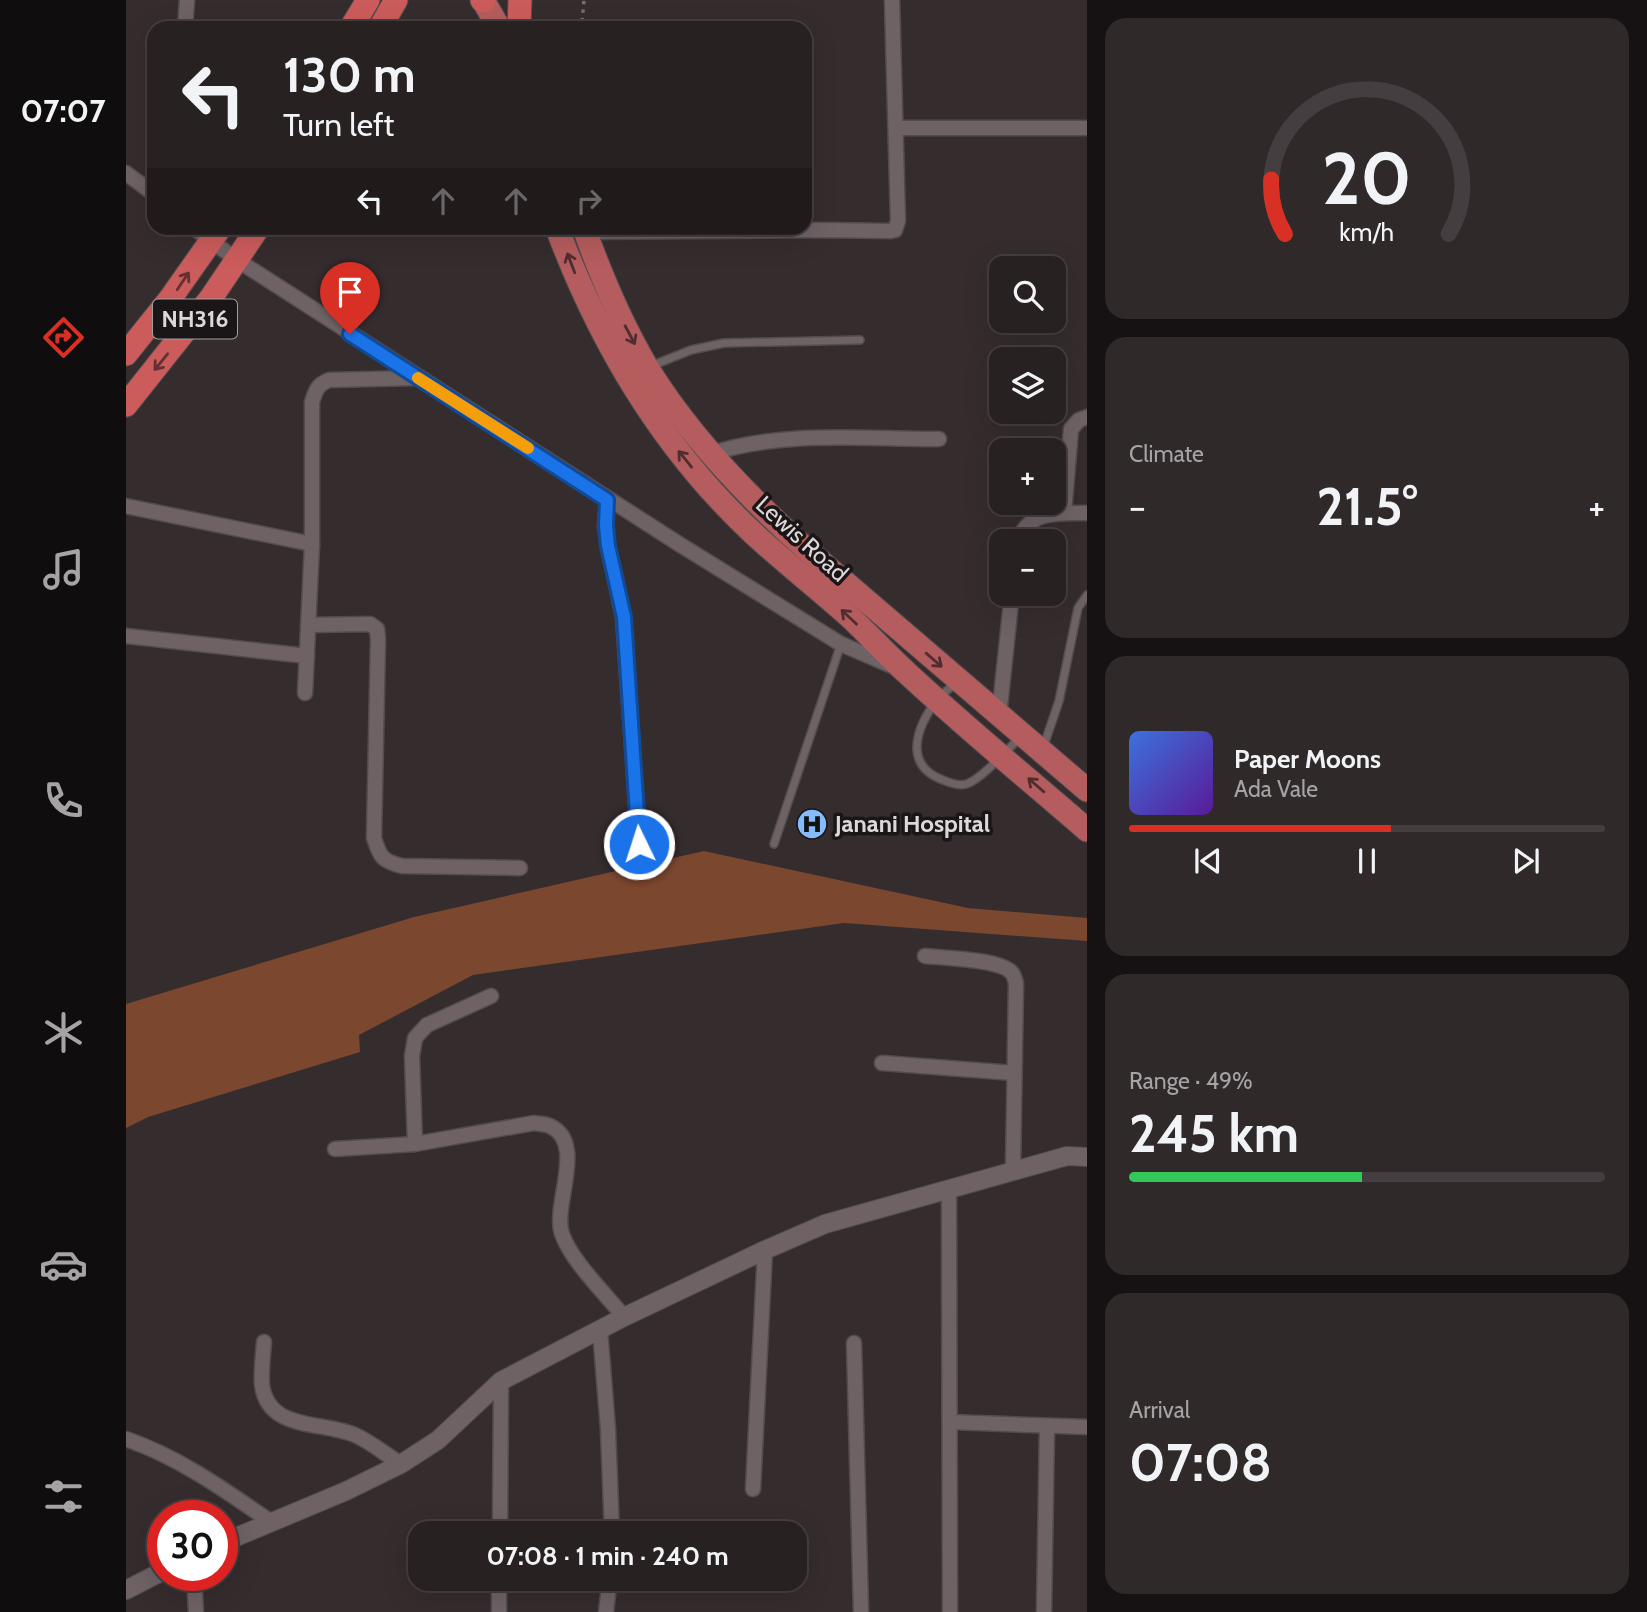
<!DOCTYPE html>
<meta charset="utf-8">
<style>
:root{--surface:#282122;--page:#30292a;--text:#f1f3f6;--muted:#a5a3a5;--line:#443e40;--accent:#d93025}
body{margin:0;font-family:Cabin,sans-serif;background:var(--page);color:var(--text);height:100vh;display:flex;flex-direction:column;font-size:26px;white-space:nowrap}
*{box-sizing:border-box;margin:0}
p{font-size:23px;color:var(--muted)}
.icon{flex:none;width:38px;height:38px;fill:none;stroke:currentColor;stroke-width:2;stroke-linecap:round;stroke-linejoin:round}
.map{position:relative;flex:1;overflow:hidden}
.details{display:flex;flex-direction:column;gap:18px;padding:18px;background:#161213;width:560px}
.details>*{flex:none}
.hud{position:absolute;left:21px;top:21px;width:665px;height:214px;border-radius:21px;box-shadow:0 7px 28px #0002,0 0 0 2px var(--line);background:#282122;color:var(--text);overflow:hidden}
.fabs{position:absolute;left:863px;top:256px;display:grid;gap:14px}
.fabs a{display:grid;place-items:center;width:77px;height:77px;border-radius:14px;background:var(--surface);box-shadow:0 7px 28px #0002,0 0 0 2px var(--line);font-size:35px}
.speed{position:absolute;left:21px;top:1500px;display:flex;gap:14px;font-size:35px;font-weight:700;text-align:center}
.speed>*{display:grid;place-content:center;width:91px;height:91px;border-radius:50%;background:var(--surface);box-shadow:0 7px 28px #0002,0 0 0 2px var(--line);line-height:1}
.speed .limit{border:10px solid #d22;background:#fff;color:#111}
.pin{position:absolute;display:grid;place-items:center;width:60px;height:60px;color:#fff;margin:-72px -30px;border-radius:50% 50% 50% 0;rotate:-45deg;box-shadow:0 0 7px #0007}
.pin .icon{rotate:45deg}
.me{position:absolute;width:77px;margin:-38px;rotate:356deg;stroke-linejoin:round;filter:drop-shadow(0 0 5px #0008)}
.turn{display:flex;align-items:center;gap:24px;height:147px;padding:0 21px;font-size:32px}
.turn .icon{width:91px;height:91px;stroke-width:2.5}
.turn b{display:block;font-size:49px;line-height:60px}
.lanes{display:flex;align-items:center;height:66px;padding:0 21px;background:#0003;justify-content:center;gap:35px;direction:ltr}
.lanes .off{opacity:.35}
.big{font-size:52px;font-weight:700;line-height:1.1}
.details .widget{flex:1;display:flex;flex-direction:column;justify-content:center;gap:10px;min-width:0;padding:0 24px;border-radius:21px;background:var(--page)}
.details .dial{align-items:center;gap:0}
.dial svg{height:182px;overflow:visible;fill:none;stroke:var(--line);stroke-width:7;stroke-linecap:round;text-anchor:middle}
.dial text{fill:var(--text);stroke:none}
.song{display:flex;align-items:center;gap:21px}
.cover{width:84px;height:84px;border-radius:10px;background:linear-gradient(135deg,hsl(220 70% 55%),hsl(270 70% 35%))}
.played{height:7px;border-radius:4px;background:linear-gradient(90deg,var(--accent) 55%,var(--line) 55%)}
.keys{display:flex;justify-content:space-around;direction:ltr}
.heat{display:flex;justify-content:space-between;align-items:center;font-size:38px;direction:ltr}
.charge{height:10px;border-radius:5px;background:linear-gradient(90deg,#34c759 49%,var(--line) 0)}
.trip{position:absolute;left:282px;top:1521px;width:399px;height:70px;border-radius:21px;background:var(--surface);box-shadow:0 7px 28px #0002,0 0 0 2px var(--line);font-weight:700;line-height:70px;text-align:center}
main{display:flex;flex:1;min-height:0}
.menu{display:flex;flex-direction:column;width:126px;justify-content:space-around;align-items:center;background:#100d0e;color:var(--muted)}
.menu .icon{width:49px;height:49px}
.menu .on{color:var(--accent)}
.menu b{font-size:32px;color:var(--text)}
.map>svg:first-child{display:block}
</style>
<main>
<nav class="menu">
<b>07:07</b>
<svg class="icon on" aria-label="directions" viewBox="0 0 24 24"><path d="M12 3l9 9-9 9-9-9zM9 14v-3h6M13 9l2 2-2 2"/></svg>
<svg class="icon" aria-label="music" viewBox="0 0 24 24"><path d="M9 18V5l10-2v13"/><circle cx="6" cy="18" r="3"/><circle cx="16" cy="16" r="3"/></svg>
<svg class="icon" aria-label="phone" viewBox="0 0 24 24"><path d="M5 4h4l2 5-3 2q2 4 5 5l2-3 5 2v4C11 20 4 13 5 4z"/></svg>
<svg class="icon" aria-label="climate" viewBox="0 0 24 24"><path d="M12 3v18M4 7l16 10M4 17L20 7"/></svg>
<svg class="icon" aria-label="car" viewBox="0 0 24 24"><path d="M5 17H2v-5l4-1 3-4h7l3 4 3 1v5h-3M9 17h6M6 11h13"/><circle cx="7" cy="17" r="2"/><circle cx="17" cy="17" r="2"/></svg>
<svg class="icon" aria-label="filters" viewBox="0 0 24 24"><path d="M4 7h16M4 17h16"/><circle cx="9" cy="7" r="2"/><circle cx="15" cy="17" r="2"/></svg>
</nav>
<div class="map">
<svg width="961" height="1612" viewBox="0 0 961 1612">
<rect width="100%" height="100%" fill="#352c2e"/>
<path fill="#7b472f" d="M578 851 842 908 961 918V941L718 923 347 975 233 1035 234 1052 22 1117 0 1128V1004L288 917Z"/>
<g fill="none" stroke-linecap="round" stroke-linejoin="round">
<g stroke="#534b4d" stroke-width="10">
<g id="service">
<path d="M525 366 565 350 598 343 734 340"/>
<path d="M831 682C825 688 816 693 811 700 791 726 776 765 817 780 824 783 836 787 843 783 858 776 883 749 895 736"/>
<path d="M917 748 933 701 952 608 961 595"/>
<path d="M648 844 715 644"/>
</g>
</g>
<g stroke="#534b4d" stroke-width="17">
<g id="minor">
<path d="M59 28 61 0"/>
<path d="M770 128H961"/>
<path d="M0 173 28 194"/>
<path d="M68 228 111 260 553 544 715 644 766 666"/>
<path d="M460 232 695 230 765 231 769 230 772 221 766 0"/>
<path d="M584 454C657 430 738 439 813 439"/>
<path d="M481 500 479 526 482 546 497 617 513 844"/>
<path d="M0 506 186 544"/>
<path d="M938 513 945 429 953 420 961 417"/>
<path d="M893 541C901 510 935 513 961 513"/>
<path d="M182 625 244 624 251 629 252 639 248 838C254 857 256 861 276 866L394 868"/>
<path d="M0 636 181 656"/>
<path d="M179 693 186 544V402C190 390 191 385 203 380L292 378"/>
<path d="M873 716 886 593"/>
<path d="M799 956C817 958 875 959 886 973 888 975 889 980 890 983L887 1172"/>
<path d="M756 1063 888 1073"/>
<path d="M289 1144 286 1056 289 1038 301 1025 365 996"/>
<path d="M209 1149 289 1144 408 1123C413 1124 420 1124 424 1126 461 1143 426 1205 436 1234 446 1262 479 1293 498 1317"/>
<path d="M823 1191 824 1612"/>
<path d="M474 1330 482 1429 486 1533"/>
<path d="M138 1342C137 1355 135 1371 136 1385 142 1431 196 1421 229 1435 245 1442 260 1455 275 1464"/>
<path d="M728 1343 735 1612"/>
<path d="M825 1422 961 1427"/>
<path d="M0 1439C53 1457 100 1491 145 1522"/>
<path d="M627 1489 639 1250"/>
<path d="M374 1533 375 1381"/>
<path d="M68 1575 70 1612"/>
<path d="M373 1612V1578"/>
<path d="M480 1612 484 1578"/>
<path d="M918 1612 921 1427"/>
</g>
</g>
<g stroke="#534b4d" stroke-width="20">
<g id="tertiary">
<path d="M96 1543 220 1491 275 1464 312 1440 375 1381 498 1317 639 1250 699 1224 941 1156 961 1157"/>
<path d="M0 1590 37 1571"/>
</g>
</g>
<g stroke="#534b4d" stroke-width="25">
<g id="primary">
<path d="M357 0 373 28"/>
<path d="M431 228C474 343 537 449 627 533 658 562 692 588 724 617 743 635 761 655 781 673 839 727 901 778 961 830"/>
<path d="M458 228C475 276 496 325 522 369 564 437 621 496 680 549L961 790"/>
</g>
</g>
<g stroke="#534b4d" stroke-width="25">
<g id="trunk">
<path d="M356 0 358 1"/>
<path d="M225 28 242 0"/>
<path d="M254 28 270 0"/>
<path d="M393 28 394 0"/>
<path d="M0 354 44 299 94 228"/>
<path d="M0 405 85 298 132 228"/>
</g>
</g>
<path stroke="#746c6e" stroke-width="3.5" stroke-dasharray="3.5 5" stroke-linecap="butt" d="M451 28 456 22 458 0"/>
<use href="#service" stroke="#6e6265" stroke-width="7"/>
<use href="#minor" stroke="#6e6265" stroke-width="14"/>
<use href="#tertiary" stroke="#6e6265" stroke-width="18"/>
<use href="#primary" stroke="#b55d5e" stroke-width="23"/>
<use href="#trunk" stroke="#cc5c5c" stroke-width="23"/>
</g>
<defs><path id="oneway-shaft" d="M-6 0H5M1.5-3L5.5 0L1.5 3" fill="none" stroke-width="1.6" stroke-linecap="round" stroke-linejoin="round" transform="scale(1.75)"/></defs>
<g stroke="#502e30">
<use href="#oneway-shaft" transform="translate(445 263) rotate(-111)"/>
<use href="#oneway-shaft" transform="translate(504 335) rotate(62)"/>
<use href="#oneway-shaft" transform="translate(559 459) rotate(-129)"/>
<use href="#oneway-shaft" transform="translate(723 617) rotate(-137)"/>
<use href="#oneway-shaft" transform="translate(808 660) rotate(41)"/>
<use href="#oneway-shaft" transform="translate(910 785) rotate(-139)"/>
</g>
<g stroke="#613133">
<use href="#oneway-shaft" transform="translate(57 281) rotate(-56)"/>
<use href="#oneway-shaft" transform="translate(35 362) rotate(129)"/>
</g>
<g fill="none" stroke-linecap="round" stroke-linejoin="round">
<g stroke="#114b97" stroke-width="18">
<path id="route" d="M224 334 481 500 480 526 482 546 498 617 513 844"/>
</g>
<use href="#route" stroke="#1a73e8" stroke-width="12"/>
<path stroke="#f59e0b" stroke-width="12" d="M292 378 402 448"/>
</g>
<defs>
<g id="hospital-disc" transform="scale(1.575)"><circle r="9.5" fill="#85bbfb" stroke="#1a1517"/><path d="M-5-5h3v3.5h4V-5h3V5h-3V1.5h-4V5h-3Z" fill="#111"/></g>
</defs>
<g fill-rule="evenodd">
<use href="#hospital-disc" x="686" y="824"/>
</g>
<g text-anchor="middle" stroke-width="7" stroke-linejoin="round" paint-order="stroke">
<rect fill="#1a1517" stroke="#a39d9f" stroke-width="2" x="27" y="299.5" width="84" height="39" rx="5"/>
<g font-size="23" font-weight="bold" fill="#ded7d9">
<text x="69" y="327">NH316</text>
</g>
<g font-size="24" fill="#ded7d9" stroke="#1a1517">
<text transform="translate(676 539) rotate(42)" y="8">Lewis Road</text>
</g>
<g font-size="24" font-weight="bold" fill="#ded7d9" stroke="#1a1517" text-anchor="start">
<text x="709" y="832">Janani Hospital</text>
</g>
</g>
</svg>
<div class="fabs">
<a><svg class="icon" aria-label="search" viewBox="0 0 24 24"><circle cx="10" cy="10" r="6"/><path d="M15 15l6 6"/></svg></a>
<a><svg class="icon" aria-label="layers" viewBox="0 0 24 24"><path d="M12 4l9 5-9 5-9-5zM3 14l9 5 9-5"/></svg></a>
<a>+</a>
<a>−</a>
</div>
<div class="speed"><div class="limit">30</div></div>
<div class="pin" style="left:224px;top:334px;background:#d93025"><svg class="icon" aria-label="arrive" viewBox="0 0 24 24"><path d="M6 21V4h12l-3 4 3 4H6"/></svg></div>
<svg class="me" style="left:513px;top:844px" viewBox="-20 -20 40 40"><circle r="17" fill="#1a73e8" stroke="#fff" stroke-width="3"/><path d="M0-11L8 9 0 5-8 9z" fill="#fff"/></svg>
<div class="trip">07:08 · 1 min · 240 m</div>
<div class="hud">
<div class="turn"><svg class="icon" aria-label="left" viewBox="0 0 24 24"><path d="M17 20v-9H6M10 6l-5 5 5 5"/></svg><div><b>130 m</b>Turn left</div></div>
<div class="lanes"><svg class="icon" aria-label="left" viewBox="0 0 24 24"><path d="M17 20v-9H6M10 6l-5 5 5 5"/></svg><svg class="icon off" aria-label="ahead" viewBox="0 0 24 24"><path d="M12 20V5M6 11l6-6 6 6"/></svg><svg class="icon off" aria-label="ahead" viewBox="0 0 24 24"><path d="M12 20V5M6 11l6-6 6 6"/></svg><svg class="icon off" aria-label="right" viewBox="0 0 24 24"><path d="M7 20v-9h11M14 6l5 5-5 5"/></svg></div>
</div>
</div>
<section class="details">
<div class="widget dial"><svg viewBox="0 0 100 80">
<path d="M14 69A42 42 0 1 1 86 69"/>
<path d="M14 69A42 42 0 0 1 8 45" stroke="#d93025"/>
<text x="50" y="56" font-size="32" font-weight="700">20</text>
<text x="50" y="72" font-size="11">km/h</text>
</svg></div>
<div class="widget"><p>Climate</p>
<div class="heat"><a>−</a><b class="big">21.5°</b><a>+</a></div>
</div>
<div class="widget">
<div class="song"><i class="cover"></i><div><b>Paper Moons</b><p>Ada Vale</p></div></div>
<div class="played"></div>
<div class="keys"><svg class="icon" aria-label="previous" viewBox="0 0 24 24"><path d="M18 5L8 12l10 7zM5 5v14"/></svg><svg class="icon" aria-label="pause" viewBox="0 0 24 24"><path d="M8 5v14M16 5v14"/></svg><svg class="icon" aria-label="next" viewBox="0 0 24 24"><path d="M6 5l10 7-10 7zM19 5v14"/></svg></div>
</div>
<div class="widget"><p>Range · 49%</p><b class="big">245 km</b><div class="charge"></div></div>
<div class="widget"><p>Arrival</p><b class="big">07:08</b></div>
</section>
</main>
